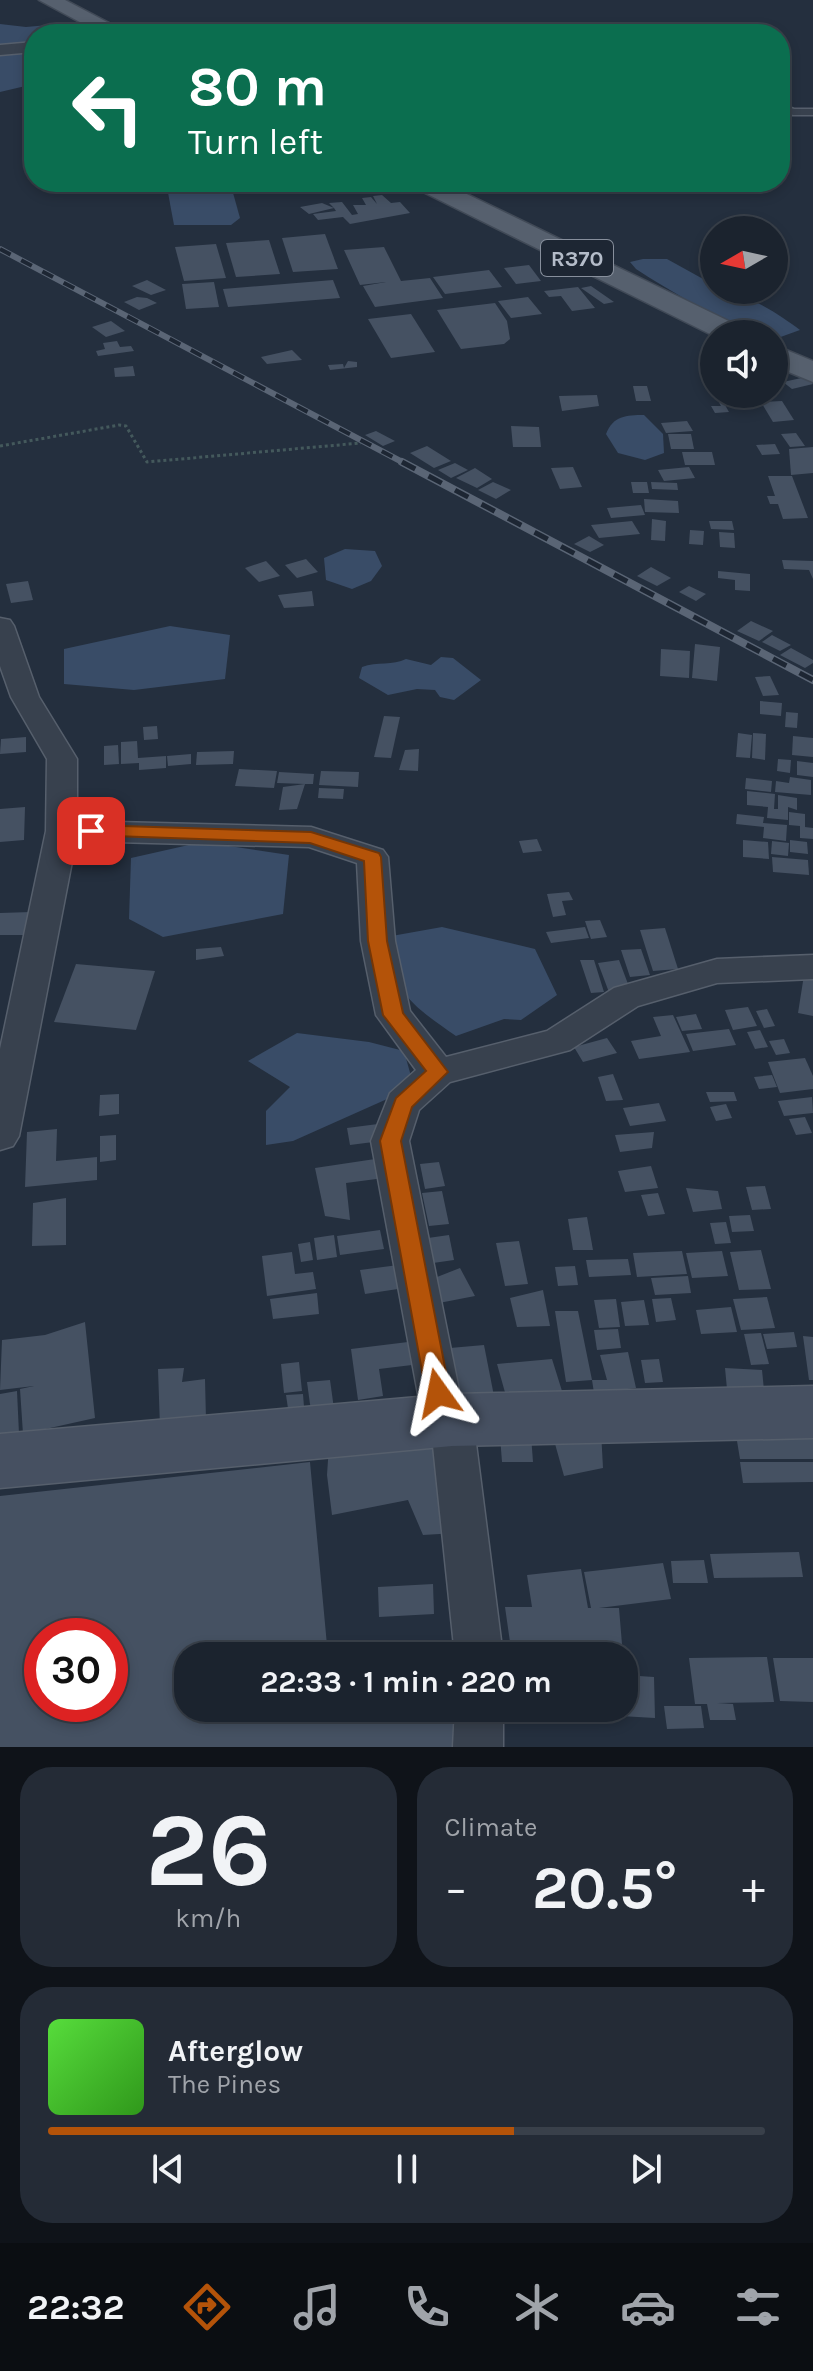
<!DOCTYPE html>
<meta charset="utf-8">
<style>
:root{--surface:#1b232e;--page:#242b36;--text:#f1f3f6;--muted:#a0a4aa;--line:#39404a;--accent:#b45309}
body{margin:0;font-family:Karla,sans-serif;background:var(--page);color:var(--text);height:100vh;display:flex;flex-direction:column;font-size:30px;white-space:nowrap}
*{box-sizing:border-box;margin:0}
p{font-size:26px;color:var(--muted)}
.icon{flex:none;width:44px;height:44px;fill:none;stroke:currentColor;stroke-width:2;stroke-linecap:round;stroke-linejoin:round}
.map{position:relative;height:1747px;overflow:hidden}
.details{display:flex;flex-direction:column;gap:20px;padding:20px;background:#0f1319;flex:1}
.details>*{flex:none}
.guide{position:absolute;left:24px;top:24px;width:766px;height:168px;border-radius:32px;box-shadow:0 4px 12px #0003,0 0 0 2px var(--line);background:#0b6e4f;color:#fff;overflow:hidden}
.needle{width:52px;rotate:261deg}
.tools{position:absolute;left:700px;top:216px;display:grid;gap:16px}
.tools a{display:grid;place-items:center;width:88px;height:88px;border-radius:50%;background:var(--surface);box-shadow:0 4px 12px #0003,0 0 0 2px var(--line);font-size:40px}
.speed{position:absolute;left:24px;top:1618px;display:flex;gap:16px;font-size:40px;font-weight:700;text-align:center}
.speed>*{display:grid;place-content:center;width:104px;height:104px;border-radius:50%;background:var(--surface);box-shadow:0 4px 12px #0003,0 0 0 2px var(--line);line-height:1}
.speed .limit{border:12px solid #d22;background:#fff;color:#111}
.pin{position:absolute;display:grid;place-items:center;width:68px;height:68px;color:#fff;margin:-34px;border-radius:16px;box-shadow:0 4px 12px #0006}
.me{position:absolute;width:88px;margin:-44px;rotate:348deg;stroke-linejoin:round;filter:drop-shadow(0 0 6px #0008)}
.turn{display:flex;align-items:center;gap:28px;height:168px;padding:0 32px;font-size:36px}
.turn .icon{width:104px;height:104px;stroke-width:2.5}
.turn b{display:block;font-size:56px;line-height:68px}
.big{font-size:60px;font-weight:700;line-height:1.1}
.details .card{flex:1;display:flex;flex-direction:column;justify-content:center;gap:12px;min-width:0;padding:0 28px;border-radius:32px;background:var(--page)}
.details .dial{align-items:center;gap:0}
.dial b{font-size:104px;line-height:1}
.song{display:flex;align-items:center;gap:24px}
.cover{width:96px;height:96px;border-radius:12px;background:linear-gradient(135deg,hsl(110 70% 55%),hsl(110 70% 35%))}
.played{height:8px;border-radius:4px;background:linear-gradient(90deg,var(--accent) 65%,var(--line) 65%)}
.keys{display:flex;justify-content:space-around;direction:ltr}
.heat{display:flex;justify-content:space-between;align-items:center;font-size:44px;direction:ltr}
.details .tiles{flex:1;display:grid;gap:20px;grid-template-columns:1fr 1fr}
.card:last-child{grid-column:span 2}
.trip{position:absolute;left:174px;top:1642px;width:464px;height:80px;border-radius:32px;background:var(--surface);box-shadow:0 4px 12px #0003,0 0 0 2px var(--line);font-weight:700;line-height:80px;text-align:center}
.tabs{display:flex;height:128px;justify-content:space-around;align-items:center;background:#0b0e12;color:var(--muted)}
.tabs .icon{width:56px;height:56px}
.tabs .selected{color:var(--accent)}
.tabs b{font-size:36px;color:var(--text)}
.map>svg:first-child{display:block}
</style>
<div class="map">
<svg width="813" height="1747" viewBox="0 0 813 1747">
<rect width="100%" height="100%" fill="#242f3e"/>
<g fill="#394c67">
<path d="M81 22 103 34H34V44L0 47V24L26 27Z"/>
<path d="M34 50V84L0 92V55Z"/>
<path d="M166 182H230L240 218 231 225H174Z"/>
<path d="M643 259H667L714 285V290C742 290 779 314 800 330L775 339 774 334C741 334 665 288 636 269L630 262Z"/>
<path d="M644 415 663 434 664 453 645 460 618 453 606 434C613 416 626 415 644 415Z"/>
<path d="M345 549 375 551 382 566 371 581 352 589 326 580 324 558Z"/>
<path d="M170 626 230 635 225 679 134 690 64 684V649Z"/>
<path d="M441 657 453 658 481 680 454 700 440 697 435 690 417 689 388 695 359 678 362 667C377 661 393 666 406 659L431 665Z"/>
<path d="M202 842 289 855 283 914 163 937 129 919 131 858Z"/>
<path d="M442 927 535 949 557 995 521 1020 504 1019 456 1036C413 1006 392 993 386 937Z"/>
<path d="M297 1033 369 1042 404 1051 414 1087 293 1141 266 1145V1111L290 1087 248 1061Z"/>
</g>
<g fill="#455162" fill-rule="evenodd">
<path d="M382 195 391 203 400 202 410 213 350 224 343 217 318 220 313 214 336 211 334 208 309 214 300 207 322 203 334 208 329 203 342 202 352 215 358 214 353 205H366L362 198 371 197 377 204 373 196Z"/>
<path d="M325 234 338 269 293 272 282 238Z"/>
<path d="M269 240 280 274 236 277 226 243Z"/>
<path d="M216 244 226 278 184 281 175 247Z"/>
<path d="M384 247 401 281 430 278 443 298 375 307 363 286 386 282 360 285 344 250Z"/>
<path d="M529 265 541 281 516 284 504 268Z"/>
<path d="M489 270 502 287 445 294 433 277Z"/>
<path d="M147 280 166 290 151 295 132 286Z"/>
<path d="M333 280 340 298 228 307 223 289Z"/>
<path d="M214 282 219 307 186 309 182 284Z"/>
<path d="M591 286 614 302 604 304 581 288Z"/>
<path d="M578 287 595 308 572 311 561 296 549 297 544 291Z"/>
<path d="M137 297 147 298 157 303 139 310 124 302Z"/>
<path d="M528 297 542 314 511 318 498 301Z"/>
<path d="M495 303 507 321 510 339 504 344 461 349 437 310Z"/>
<path d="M411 314 435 352 391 358 368 319Z"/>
<path d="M111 321 125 331 106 337 92 327Z"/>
<path d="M117 341 120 347 131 346 134 351 98 356 96 351 105 349 103 343Z"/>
<path d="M292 350 302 360 267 364 261 357Z"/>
<path d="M348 361 357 362V367L330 370 328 365 343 364 344 368Z"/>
<path d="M133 366 135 376 115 377 114 368Z"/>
<path d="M806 377 813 384 792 389 783 382Z"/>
<path d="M633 386H647L651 401H636Z"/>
<path d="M597 395 599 406 562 411 559 396Z"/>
<path d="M727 398 730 404 725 405 729 412 715 413 711 406H721L717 399Z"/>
<path d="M782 401 794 420 773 422 761 402Z"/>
<path d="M687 421 693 431 666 433 661 423Z"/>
<path d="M511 426 539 427 541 447H513Z"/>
<path d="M376 431 395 441 383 446 365 435Z"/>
<path d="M796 433 805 446 790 447 781 434Z"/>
<path d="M668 434H691L694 449H671Z"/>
<path d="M775 444 780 454 762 455 756 445Z"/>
<path d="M427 446 451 461 434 468 410 453Z"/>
<path d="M813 447V473L791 475 789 449Z"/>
<path d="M682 452H712L715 465H685Z"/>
<path d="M455 463 468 470 451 478 438 470Z"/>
<path d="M573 467 582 487 560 489 551 468Z"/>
<path d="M689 467 695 478 664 481 658 470Z"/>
<path d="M475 468 492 479 477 488 456 478Z"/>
<path d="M768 476H792L808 518 783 519 778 504H770L767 496H775Z"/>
<path d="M493 482 511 490 496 499 478 490Z"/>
<path d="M631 482H647L649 493H633Z"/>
<path d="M651 482 677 483 678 490 652 489Z"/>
<path d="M644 499 678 501 679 513 645 512Z"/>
<path d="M641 505 645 515 611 518 607 508Z"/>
<path d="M652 519 666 521 665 541 651 540Z"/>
<path d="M632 521 640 534 599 538 591 525Z"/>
<path d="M709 521H732L734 530 711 529Z"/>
<path d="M690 530 704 531 703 545 689 544Z"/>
<path d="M719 532 734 533 735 548 720 547Z"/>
<path d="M589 536 604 545 590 552 574 544Z"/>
<path d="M306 559 318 572 297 578 285 565Z"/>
<path d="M782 560 813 561V579L809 570 784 569Z"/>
<path d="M266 561 280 576 259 582 245 568Z"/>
<path d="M651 567 671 578 657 586 637 576Z"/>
<path d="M718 571 750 574V591L735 590V580L718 578Z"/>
<path d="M28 581 33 600 11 603 6 584Z"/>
<path d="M689 586 706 594 696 601 679 592Z"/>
<path d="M312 591 314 606 284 608 278 595Z"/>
<path d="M751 621 773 631 759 641 737 631Z"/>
<path d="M772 635 791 645 780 651 762 642Z"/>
<path d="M695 644 720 647 717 681 692 678Z"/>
<path d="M791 648 813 660V663L805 668 780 655Z"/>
<path d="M661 649 690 651 689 678 660 676Z"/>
<path d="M770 676 779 695 763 696 755 677Z"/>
<path d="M760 701 782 703 781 716 760 714Z"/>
<path d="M786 712 798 713 797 728 785 727Z"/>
<path d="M384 716 400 717 391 758 374 757Z"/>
<path d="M157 726 158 739 144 740 143 727Z"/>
<path d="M738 733 752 735 750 758 736 757Z"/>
<path d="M753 733 766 734 765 760 752 758Z"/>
<path d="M793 736 813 738V757L792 755Z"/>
<path d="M26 737V752L0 754 1 739Z"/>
<path d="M137 741 138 758 166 756V768L139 770V763L121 764V742Z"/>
<path d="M118 745 119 764 104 765V746Z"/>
<path d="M419 749 418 771 399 770 405 750Z"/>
<path d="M234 751 233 764 196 765 197 752Z"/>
<path d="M191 754V764L168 766 167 756Z"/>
<path d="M778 759 791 760 790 773 777 771Z"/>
<path d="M797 761 813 763V777L797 775Z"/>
<path d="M239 769 277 771 274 788 235 786Z"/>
<path d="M321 771 359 772 358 787 319 785Z"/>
<path d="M279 772 314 774 313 784H305L297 809 279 810 283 787 305 784 277 783Z"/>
<path d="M790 777 811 780V795L775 792 776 781 789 783Z"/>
<path d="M746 778 772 781 771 792 745 789Z"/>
<path d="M319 788 344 789 343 799 318 798Z"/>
<path d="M747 791 775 794 774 809H778V795L797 798V810L788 807V820L767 818 768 807 747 805Z"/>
<path d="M25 807 24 840 0 842V809Z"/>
<path d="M789 812 805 814V827L813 828V839L800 838V826L789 825Z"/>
<path d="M737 814 764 817 763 823 787 825 786 841 763 838 764 827 736 824Z"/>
<path d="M537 839 542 851 523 853 519 841Z"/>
<path d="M743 840 768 842 769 859 743 857Z"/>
<path d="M790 840 807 842 808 854 790 852Z"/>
<path d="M772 841 789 843 788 856 771 854Z"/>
<path d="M772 857 808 860 809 875 773 872Z"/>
<path d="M569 892 573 900 562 901 566 915 553 917 547 894Z"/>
<path d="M31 912 27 935H0V913Z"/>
<path d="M600 920 607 937 591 939 585 921Z"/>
<path d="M585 927 589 938 551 943 546 932Z"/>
<path d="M665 928 678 969 653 971 640 930Z"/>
<path d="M221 947 224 956 196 960V949Z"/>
<path d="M641 949 650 975 630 977 621 950Z"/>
<path d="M580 960H594L604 992 591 993Z"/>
<path d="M619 960 631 992 610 995 598 963Z"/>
<path d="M76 964 155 971 136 1030 54 1022Z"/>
<path d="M804 975 813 977V1016L798 1013Z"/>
<path d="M748 1007 757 1026 733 1030 725 1010Z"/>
<path d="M767 1009 775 1026 764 1028 756 1011Z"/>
<path d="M696 1014 702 1029 682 1031 676 1017Z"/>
<path d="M673 1015 690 1052 639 1059 631 1041 661 1036 653 1017Z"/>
<path d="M729 1029 736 1045 693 1051 686 1034Z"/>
<path d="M760 1030 768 1047 755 1049 747 1032Z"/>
<path d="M607 1038 617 1053 583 1062 574 1047Z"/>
<path d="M784 1039 790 1053 776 1055 769 1041Z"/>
<path d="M805 1058 813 1076V1089L780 1093 768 1062Z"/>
<path d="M613 1074 623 1100 606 1101 598 1077Z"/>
<path d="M772 1075 777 1087 759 1089 754 1077Z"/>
<path d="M706 1092H734L737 1101 710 1102Z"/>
<path d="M119 1094V1114L99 1116 100 1095Z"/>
<path d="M812 1097 813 1113 784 1116 778 1101Z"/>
<path d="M659 1103 666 1121 630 1126 623 1108Z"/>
<path d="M726 1104 732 1118 716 1121 710 1107Z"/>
<path d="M805 1117 812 1133 796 1135 789 1119Z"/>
<path d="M378 1124 381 1141 350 1145 347 1128Z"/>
<path d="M57 1129 56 1161 97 1157V1180L25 1187 27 1132Z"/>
<path d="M654 1132 652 1148 620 1152 615 1135Z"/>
<path d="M116 1135V1160L100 1162V1136Z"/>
<path d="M375 1159 384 1178 346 1183 350 1220 325 1216 315 1168Z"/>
<path d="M439 1162 445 1186 425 1189 420 1164Z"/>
<path d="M651 1166 658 1188 625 1192 618 1171Z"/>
<path d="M765 1186 771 1209 752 1210 746 1187Z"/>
<path d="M686 1188 718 1191 722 1209 693 1212Z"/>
<path d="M442 1191 449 1224 429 1226 422 1193Z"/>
<path d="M658 1193 665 1214 648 1216 641 1195Z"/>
<path d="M66 1198V1245L32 1246 33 1203Z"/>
<path d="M750 1215 754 1231 732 1232 729 1216Z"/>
<path d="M587 1217 593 1250H573L568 1219Z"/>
<path d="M726 1222 731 1243 715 1244 710 1223Z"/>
<path d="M380 1230 384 1249 340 1255 337 1236Z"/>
<path d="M334 1235 337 1257 317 1260 314 1238Z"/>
<path d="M449 1235 454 1260 433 1263 428 1238Z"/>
<path d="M519 1241 528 1284 505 1286 496 1243Z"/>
<path d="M310 1242 313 1260 301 1262 298 1244Z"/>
<path d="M761 1250 771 1289 739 1290 730 1252Z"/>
<path d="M682 1251 687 1274 637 1277 633 1253Z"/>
<path d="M722 1251 728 1276 692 1278 686 1253Z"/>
<path d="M292 1252 295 1274 313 1272 316 1289 267 1296 262 1256Z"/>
<path d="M628 1259 631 1275 589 1277 586 1260Z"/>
<path d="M406 1264 411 1287 365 1294 360 1270Z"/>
<path d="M575 1266 578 1285 558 1286 555 1267Z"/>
<path d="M460 1268 475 1296 439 1303 437 1277Z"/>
<path d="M688 1276 691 1293 655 1295 651 1278Z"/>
<path d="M543 1290 550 1326 517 1327 510 1298Z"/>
<path d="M317 1293 319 1314 273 1319 270 1299Z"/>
<path d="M767 1297 775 1328 741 1330 733 1299Z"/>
<path d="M671 1298 676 1320 656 1322 652 1299Z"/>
<path d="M616 1299 620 1327 599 1328 594 1300Z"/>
<path d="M644 1300 649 1325 625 1326 621 1302Z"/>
<path d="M731 1307 737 1332 701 1334 696 1310Z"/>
<path d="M555 1311H578L592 1380H607L600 1355 628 1352 636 1388 594 1393 592 1380 566 1382Z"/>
<path d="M85 1322 95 1418 23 1434 20 1389 34 1386 0 1390 2 1340 45 1335Z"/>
<path d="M618 1329 621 1348 597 1350 594 1330Z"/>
<path d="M794 1332 797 1347 767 1349 763 1334Z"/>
<path d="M761 1333 769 1364 751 1365 744 1334Z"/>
<path d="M803 1336 813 1337V1380H809Z"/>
<path d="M408 1342 412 1365 379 1369 383 1396 358 1400 351 1349Z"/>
<path d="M484 1345 494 1396 459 1400 450 1348Z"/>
<path d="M552 1359 562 1391 508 1403 497 1364Z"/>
<path d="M659 1359 663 1382 645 1383 641 1360Z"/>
<path d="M299 1362 302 1391 284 1393 281 1364Z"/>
<path d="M184 1368 182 1382 205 1379 206 1420 160 1428 158 1369Z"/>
<path d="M725 1368 762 1370 764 1390 727 1389Z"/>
<path d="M330 1380 335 1416 312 1419 307 1382Z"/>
<path d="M17 1391 19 1434 0 1437V1394Z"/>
<path d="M303 1394 305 1420 290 1422 286 1395Z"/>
<path d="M601 1431 603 1468 564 1476 552 1433Z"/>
<path d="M449 1432 456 1533 423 1535 408 1500 332 1515 327 1475 329 1445Z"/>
<path d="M813 1434V1459H740L736 1435Z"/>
<path d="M531 1435 533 1462H502L500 1436Z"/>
<path d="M310 1462 328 1656H188V1708H460V1747H0V1496ZM42 1636H110V1704H42Z"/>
<path d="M740 1462H813V1482L743 1483Z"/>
<path d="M799 1552 803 1577 714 1578 710 1554Z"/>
<path d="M704 1560 708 1583H673L671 1561Z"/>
<path d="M663 1563 671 1599 599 1608H619L623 1656H512L505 1607H532L527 1575 581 1569 588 1608H591L584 1572Z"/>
<path d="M433 1584 434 1614 379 1617 378 1587Z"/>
<path d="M767 1657 774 1702 717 1703 733 1704 736 1720H710L707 1704H695L689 1658Z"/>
<path d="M773 1658H813V1702L780 1701Z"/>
<path d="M624 1675 654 1677 655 1718 533 1711V1708H624Z"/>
<path d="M664 1706H701L704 1728 667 1729Z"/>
</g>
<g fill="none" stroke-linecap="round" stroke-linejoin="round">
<g stroke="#565f6c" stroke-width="3">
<path id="service" d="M780 104 794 109H813V115H793L780 110Z"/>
</g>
<g stroke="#565f6c" stroke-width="3">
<g id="minor">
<path d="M34 42V52L0 55V45Z"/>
<path d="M0 618 10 620 14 626 39 697 77 759V821L311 827 383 850 388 857 395 941 410 1011 446 1057 547 1031 614 988 717 959 813 955V979L717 983 638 1006 570 1050 450 1082 419 1110 409 1141 462 1405 467 1406 473 1420 503 1656H455L432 1436 423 1421 371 1141 390 1093 416 1070 376 1015 361 941 357 863 309 847 76 841 19 1136 13 1146 0 1150V1049L46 831 47 759 11 697 0 666Z"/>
<path d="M455 1708H503V1747H453Z"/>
</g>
</g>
<g stroke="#565f6c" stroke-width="3">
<path id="secondary" d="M813 1386V1438L452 1446 0 1488V1434L452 1394Z"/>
</g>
<g stroke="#414a57" stroke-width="3">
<g id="primary">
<path d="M39 0H65L130 34H102Z"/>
<path d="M409 182H442L743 328 748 334 714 336 413 187Z"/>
<path d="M774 345 813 361V382L774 366Z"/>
</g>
</g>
<path stroke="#44595c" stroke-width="3" stroke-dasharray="3 3" stroke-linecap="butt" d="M0 446 119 425 126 426 147 462 361 443"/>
<use href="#service" fill="#38414e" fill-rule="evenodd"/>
<use href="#minor" fill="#38414e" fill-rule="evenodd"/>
<use href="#secondary" fill="#465061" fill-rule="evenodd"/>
<use href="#primary" fill="#56606e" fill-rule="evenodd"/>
<g stroke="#5a6575" stroke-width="6">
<path id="rail-far1" d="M0 249 406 464"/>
</g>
<g stroke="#5a6575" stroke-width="8">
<path id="rail" d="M402 462 813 680"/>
</g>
<use href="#rail-far1" stroke="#1d2633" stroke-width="4" stroke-dasharray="12" stroke-linecap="butt"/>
<use href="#rail" stroke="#1d2633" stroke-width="5" stroke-dasharray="15" stroke-linecap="butt"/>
</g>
<path fill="#b45309" stroke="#753606" stroke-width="2" d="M91 825 311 832 379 853 381 857 387 941 403 1013 448 1072 412 1107 401 1141 450 1393 447 1400 438 1403 430 1400 426 1393 380 1141 396 1098 426 1071 383 1015 368 941 364 861 310 843 85 835 83 831Z"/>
<g text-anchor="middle" stroke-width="7" stroke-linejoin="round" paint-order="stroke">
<rect fill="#1d2633" stroke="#878f9c" stroke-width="2" x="541" y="240" width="72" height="36" rx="6"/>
<g font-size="22" font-weight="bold" fill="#b4bcc9">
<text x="577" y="266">R370</text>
</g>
</g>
</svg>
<div class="tools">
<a><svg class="needle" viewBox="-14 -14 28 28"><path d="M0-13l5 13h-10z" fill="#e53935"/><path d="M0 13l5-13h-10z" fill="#a0a4aa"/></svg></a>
<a><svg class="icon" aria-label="sound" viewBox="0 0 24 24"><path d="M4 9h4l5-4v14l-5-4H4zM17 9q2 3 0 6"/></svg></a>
</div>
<div class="speed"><div class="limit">30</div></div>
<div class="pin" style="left:91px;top:831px;background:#d93025"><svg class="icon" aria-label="arrive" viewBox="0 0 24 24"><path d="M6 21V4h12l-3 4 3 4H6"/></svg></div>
<svg class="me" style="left:438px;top:1393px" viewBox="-20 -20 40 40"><path d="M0-17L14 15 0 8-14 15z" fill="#b45309" stroke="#fff" stroke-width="4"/></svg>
<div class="trip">22:33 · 1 min · 220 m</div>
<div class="guide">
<div class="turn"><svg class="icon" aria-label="left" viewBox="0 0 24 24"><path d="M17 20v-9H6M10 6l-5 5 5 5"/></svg><div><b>80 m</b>Turn left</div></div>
</div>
</div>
<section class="details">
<div class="tiles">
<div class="card dial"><b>26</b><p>km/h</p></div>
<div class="card"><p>Climate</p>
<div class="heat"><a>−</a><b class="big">20.5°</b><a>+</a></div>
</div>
<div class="card">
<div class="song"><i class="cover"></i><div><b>Afterglow</b><p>The Pines</p></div></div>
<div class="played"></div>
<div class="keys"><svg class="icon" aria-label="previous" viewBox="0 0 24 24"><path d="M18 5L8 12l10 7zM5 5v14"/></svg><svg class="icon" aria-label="pause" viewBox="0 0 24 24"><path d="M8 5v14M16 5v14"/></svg><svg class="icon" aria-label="next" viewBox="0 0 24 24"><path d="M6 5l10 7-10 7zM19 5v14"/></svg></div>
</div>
</div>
</section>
<nav class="tabs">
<b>22:32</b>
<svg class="icon selected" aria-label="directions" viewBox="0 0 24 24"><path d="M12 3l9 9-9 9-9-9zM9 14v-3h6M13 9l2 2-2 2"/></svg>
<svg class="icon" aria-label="music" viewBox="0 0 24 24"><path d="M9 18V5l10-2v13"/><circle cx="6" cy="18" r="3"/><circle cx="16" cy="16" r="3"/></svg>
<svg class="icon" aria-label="phone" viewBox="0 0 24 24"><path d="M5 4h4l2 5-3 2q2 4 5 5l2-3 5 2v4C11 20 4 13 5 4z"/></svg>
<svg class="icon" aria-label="climate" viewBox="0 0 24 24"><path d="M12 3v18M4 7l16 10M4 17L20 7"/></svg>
<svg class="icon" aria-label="car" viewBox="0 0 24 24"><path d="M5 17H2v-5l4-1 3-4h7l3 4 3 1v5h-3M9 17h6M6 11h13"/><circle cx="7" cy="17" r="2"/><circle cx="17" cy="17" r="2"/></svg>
<svg class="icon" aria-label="filters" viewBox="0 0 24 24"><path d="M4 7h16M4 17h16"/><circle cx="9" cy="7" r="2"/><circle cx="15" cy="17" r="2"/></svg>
</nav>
